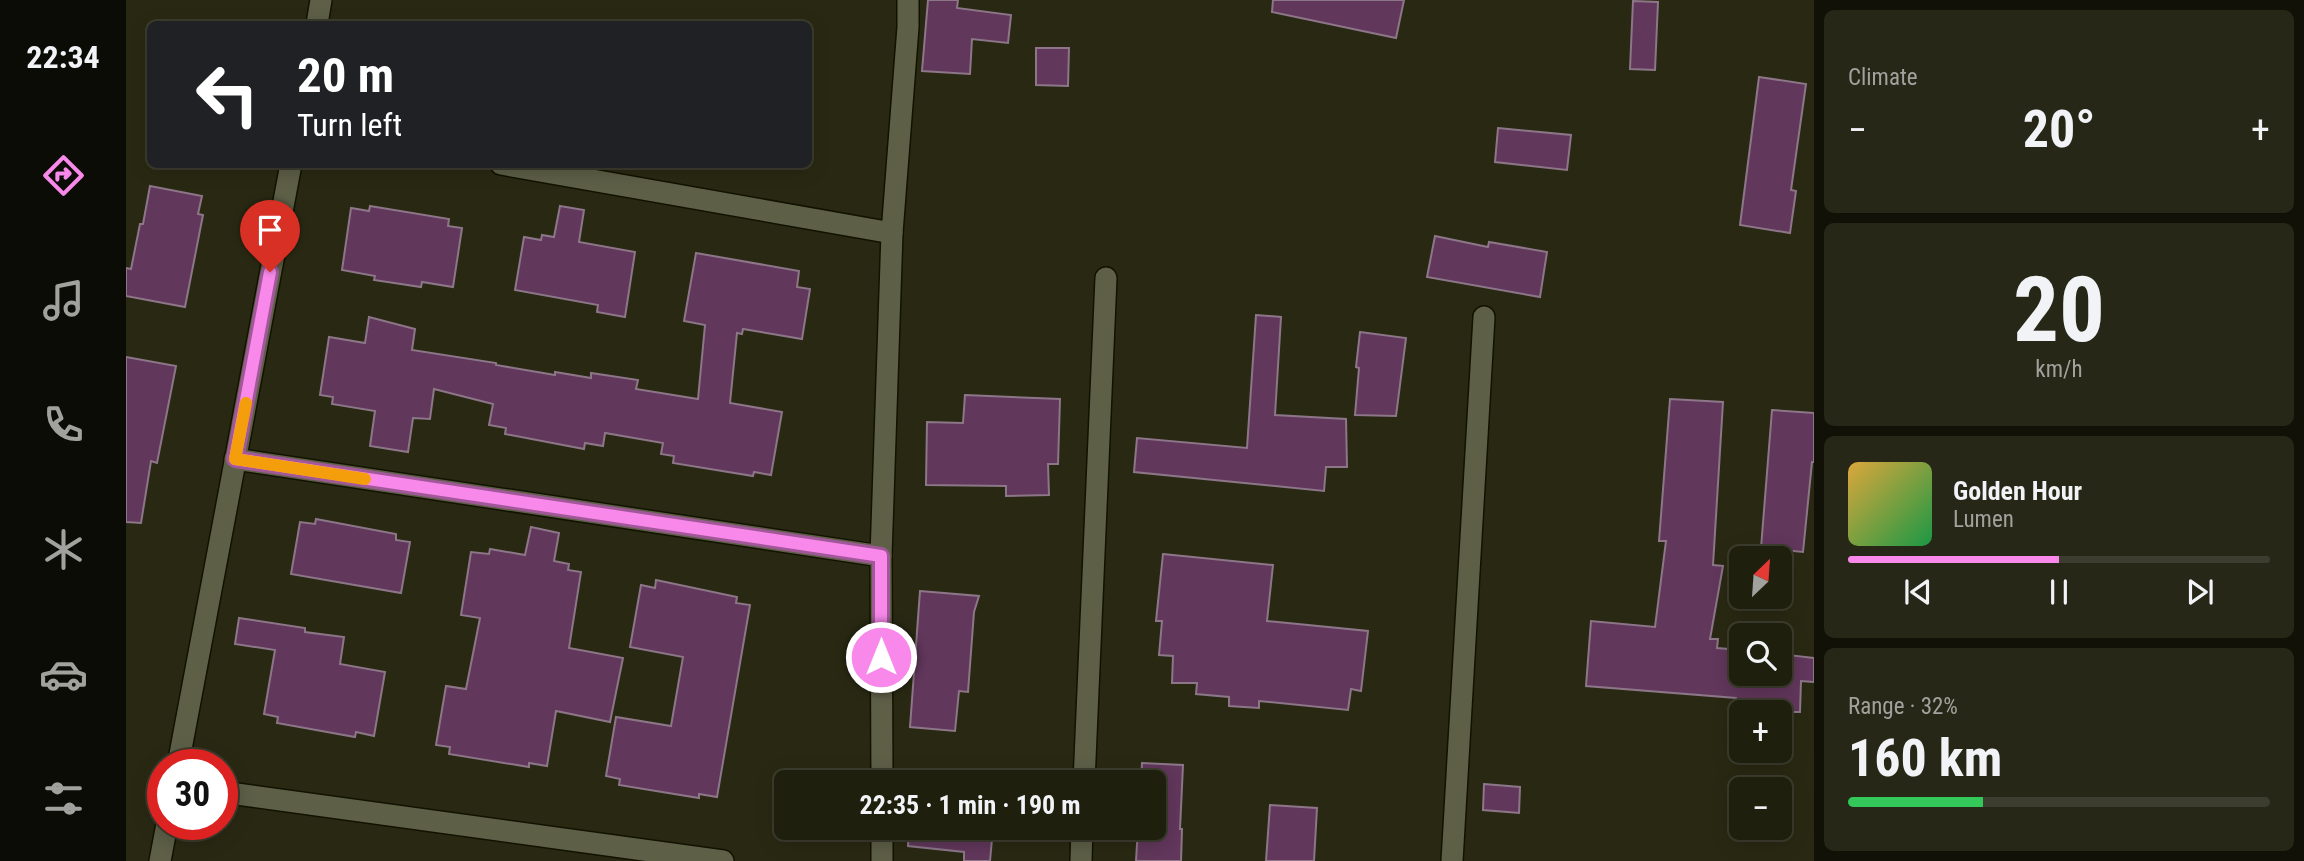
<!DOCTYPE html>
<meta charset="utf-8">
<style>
:root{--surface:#1f1f0e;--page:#272717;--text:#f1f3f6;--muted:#a1a29e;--line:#3c3d2e;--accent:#f888ea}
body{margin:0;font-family:"Roboto Condensed",sans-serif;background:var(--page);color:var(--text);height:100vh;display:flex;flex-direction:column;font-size:26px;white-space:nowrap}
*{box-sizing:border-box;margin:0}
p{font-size:23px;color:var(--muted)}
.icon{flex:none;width:38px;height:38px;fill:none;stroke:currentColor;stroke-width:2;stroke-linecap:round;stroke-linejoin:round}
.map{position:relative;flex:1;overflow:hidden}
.panel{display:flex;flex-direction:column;gap:10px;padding:10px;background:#111108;width:490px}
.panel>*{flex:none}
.hud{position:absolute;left:21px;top:21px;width:665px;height:147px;border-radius:10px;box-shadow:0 4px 18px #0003,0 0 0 2px var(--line);background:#202124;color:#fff;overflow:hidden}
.needle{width:46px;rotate:25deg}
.buttons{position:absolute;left:1603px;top:546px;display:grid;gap:14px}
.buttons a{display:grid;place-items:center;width:63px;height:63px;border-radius:10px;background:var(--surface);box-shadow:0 4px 18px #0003,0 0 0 2px var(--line);font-size:35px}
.speed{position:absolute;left:21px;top:749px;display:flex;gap:14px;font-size:35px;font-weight:700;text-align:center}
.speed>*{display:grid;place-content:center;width:91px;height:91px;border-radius:50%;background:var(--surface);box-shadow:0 4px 18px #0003,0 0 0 2px var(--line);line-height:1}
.speed .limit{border:10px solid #d22;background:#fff;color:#111}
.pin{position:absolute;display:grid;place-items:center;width:60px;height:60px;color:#fff;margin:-72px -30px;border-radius:50% 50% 50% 0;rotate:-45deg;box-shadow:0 0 7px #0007}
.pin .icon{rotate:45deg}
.me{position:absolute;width:77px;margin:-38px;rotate:0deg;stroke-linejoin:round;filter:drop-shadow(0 0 5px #0008)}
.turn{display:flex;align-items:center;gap:24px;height:147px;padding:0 35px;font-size:32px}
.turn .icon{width:91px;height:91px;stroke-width:2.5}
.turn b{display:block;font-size:49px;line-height:60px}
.big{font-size:52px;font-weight:700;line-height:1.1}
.panel .card{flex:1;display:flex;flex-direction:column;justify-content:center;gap:10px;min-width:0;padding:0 24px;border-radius:10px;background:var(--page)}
.panel .dial{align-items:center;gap:0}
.dial b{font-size:91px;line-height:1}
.song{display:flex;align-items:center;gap:21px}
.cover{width:84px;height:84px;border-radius:10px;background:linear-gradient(135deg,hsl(40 70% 55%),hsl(140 70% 35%))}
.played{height:7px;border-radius:4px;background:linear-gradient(90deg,var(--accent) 50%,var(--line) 50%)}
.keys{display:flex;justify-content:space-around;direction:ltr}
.heat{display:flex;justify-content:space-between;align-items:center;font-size:38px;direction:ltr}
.charge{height:10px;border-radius:5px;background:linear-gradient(90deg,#34c759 32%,var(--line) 0)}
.trip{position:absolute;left:648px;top:770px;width:392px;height:70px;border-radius:10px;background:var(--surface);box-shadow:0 4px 18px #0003,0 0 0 2px var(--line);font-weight:700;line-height:70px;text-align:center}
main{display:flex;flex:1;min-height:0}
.tabs{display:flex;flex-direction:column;width:126px;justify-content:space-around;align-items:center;background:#0c0c06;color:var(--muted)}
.tabs .icon{width:49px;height:49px}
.tabs .on{color:var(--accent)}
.tabs b{font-size:32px;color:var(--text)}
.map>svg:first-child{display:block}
</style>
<main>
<nav class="tabs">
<b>22:34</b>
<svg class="icon on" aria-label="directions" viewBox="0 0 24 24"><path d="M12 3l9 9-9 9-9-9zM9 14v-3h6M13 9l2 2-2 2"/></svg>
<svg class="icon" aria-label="music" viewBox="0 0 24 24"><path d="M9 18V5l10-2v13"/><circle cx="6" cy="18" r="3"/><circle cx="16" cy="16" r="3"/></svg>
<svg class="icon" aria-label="phone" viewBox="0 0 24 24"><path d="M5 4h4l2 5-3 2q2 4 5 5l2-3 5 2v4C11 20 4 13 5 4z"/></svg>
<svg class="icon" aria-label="climate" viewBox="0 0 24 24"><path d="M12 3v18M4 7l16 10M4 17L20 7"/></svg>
<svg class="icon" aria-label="car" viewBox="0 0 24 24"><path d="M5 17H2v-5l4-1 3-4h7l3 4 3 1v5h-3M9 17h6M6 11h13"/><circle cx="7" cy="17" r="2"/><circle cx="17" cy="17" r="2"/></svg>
<svg class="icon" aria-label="filters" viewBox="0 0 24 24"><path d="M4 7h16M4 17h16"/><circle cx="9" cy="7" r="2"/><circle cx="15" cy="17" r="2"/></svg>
</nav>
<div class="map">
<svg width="1688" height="861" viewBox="0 0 1688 861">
<rect width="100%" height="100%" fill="#292913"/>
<g fill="#61375b" stroke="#8c7688" stroke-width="2">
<path d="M802 0H832L831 8 885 15 882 43 846 39 844 74 796 71Z"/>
<path d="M1147 0H1278L1270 38 1146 12Z"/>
<path d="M1507 1 1532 2 1529 70 1504 69Z"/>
<path d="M910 48H943L942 86 910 85Z"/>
<path d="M1633 77 1680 84 1665 190 1670 191 1664 233 1614 225Z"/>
<path d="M1372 128 1445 135 1441 170 1369 162Z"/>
<path d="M24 186 76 196 72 214 77 215 59 307 0 296V268L5 269 14 224H17Z"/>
<path d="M244 206 323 219 322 226 336 228 327 287 296 282 295 287 248 280 249 276 216 270 225 208 243 211Z"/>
<path d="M434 206 458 210 453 242 509 252 499 317 471 312 472 305 389 290 398 237 415 240 416 235 428 237Z"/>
<path d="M1309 236 1362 247 1363 242 1421 252 1414 297 1301 277Z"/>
<path d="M570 253 673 271 671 287 684 289 676 339 617 329 616 334 611 333 604 403 656 412 645 475 628 472 627 476 547 463 548 456 535 454 537 443 479 433 477 446 459 443 458 449 379 434 380 428 363 425 367 404 308 389 304 419 287 418 282 452 244 446 249 411 206 404 207 397 194 395 203 337 239 343 243 317 289 329 286 350 370 363V365L429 375V372L465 378V373L512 380 510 389 572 399 579 325 558 321Z"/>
<path d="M1130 315 1155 317 1149 415 1220 419 1221 467H1200L1198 491 1008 472 1011 438 1121 448Z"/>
<path d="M1234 332 1280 338 1270 416 1229 415 1233 368 1230 367Z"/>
<path d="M0 357 50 366 31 463 25 461 15 523 0 522Z"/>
<path d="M839 395 934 399 932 464H922L923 495 880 496V486L800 485 801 422 837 423Z"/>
<path d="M1544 399 1597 402 1587 565 1597 566 1584 639H1592L1591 648 1615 650V674H1654V654L1688 658V682L1675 681 1674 712H1647V706L1610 702V698L1460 686 1465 621 1529 627 1540 541H1533Z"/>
<path d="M1646 410 1688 413V462H1686L1677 552 1635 548Z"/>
<path d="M190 519 270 534V540L284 542 275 593 165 574 174 522 189 524Z"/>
<path d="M405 527 433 533 428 561 443 564 442 570 455 572 443 648 497 658 484 722 430 711 421 766 403 763V767L323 754 324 747 310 745 320 686 340 689 354 618 335 615 345 552 363 554 364 549 399 555Z"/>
<path d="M1037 554 1147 565 1141 621 1242 631 1235 691 1225 689 1222 710 1133 701V708L1103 706V697L1070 694 1071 683H1046L1047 656 1033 655 1036 621H1030Z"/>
<path d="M530 580 611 597 610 603 624 605 591 797 573 794V798L493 785 494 779 480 776 490 717 545 726 557 657 504 647 515 585 529 588Z"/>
<path d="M794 591 853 596 848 612 842 692 833 691 829 731 784 727Z"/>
<path d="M113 618 179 628V632L218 637 214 664 259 672 248 736 230 732 229 737 151 723 152 717 138 714 149 650 109 644Z"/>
<path d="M1016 763 1057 765 1054 829H1056L1055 861H1010L1012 828H1027V782H1015Z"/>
<path d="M1358 784 1394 787 1393 813 1357 810Z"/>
<path d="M1144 805 1191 808 1188 861H1140Z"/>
<path d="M783 828H867L864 861H838V852L782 846Z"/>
</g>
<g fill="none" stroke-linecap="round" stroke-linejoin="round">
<g stroke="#121200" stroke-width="24">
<g id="minor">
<path d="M191 24 195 0"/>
<path d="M375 164 766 233"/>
<path d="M109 459 755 556"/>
<path d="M52 765 165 164"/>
<path d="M756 782 755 556 766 233 782 27V0"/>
<path d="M958 782 980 278"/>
<path d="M96 792 597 861"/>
<path d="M756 828V861"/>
<path d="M34 861 41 824"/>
<path d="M955 861 956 828"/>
<path d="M1326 861 1358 317"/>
</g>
</g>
<use href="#minor" stroke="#5e5f47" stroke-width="21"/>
</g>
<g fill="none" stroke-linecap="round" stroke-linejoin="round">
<g stroke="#a15898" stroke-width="18">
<path id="route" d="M144 272 109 459 755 556V657"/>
</g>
<use href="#route" stroke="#f888ea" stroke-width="12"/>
<path stroke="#f59e0b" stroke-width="12" d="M120 403 109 459 239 479"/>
</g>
</svg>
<div class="buttons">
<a><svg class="needle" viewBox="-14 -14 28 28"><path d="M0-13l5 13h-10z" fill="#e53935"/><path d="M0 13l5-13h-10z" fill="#a1a29e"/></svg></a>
<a><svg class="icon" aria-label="search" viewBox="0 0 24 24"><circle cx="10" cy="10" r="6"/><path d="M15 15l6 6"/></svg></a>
<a>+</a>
<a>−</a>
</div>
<div class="speed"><div class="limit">30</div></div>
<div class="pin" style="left:144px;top:272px;background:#d93025"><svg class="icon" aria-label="arrive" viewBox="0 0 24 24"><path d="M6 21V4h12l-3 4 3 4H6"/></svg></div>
<svg class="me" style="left:755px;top:657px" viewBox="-20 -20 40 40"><circle r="17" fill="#f888ea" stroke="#fff" stroke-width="3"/><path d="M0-11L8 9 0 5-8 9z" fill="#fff"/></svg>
<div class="trip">22:35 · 1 min · 190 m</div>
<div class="hud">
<div class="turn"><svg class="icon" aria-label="left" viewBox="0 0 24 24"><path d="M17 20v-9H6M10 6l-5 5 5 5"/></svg><div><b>20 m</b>Turn left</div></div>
</div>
</div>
<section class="panel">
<div class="card"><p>Climate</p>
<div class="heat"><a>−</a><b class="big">20°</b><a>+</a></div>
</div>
<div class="card dial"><b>20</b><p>km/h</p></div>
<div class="card">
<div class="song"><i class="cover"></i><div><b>Golden Hour</b><p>Lumen</p></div></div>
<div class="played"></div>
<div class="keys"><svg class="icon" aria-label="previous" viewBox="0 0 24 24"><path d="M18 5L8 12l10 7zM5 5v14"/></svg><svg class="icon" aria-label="pause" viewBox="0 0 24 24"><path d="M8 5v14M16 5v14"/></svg><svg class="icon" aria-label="next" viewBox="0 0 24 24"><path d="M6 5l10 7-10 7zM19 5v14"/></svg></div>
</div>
<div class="card"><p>Range · 32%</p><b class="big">160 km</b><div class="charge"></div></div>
</section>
</main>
